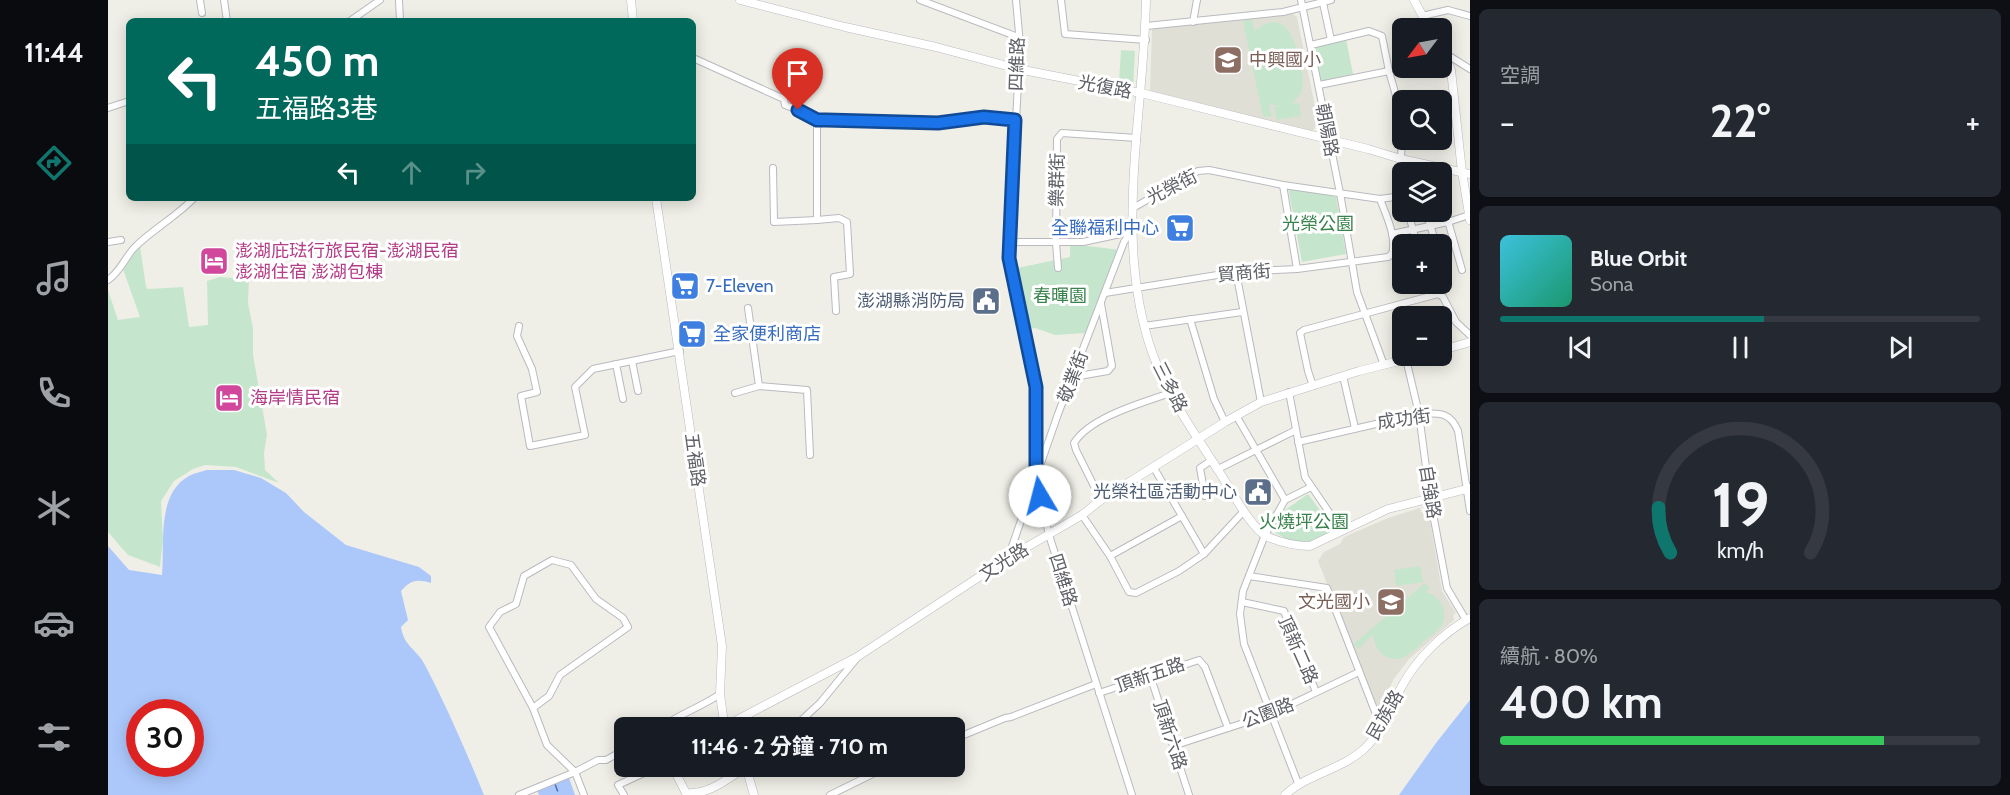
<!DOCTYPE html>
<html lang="zh-TW">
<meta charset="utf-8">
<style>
:root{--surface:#171b24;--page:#242831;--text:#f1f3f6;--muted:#9ea1a6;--line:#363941;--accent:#0f766e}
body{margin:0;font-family:Cabin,"Noto Sans TC",sans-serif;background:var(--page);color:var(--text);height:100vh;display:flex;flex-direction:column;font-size:22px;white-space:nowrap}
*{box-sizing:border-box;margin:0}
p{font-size:20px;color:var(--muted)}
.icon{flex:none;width:33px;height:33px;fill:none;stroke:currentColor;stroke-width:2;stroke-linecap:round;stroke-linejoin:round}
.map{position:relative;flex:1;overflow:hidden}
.sheet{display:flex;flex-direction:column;gap:9px;padding:9px;background:#0d0f14;width:540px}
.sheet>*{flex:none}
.guide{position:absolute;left:18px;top:18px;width:570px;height:183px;border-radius:9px;box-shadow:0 3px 15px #0003;background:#00695c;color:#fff;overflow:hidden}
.needle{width:39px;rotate:238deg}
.tools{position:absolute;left:1284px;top:18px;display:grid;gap:12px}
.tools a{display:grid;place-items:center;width:60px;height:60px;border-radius:9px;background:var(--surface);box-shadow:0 3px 15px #0003;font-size:30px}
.speed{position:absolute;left:18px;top:699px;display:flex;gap:12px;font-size:30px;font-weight:700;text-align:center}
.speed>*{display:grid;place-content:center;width:78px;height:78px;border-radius:50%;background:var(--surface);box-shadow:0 3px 15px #0003;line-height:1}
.speed .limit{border:9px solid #d22;background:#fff;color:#111}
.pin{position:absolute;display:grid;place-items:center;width:51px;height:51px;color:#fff;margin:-62px -26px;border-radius:50% 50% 50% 0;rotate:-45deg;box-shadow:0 0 6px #0007}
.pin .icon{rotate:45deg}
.me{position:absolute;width:66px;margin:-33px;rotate:352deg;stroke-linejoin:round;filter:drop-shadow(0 0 4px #0008)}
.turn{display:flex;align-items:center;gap:21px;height:126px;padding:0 30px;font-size:27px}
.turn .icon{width:78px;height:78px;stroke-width:2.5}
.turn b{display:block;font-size:42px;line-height:51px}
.lanes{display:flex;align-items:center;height:57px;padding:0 30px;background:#0003;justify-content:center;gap:30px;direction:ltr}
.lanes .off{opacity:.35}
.big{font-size:45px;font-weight:700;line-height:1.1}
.sheet .card{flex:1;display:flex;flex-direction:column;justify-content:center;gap:9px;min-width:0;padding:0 21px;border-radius:9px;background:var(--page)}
.sheet .dial{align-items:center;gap:0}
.dial svg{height:156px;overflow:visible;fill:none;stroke:var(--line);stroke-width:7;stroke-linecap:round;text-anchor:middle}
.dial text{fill:var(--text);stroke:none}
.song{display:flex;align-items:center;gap:18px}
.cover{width:72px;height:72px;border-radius:9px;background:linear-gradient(135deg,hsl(190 70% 55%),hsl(160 70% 35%))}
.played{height:6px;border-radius:3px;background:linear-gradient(90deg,var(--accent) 55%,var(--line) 55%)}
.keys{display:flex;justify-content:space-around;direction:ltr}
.heat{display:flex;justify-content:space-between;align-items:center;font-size:33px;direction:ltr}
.charge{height:9px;border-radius:4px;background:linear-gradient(90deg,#34c759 80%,var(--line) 0)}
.trip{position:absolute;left:506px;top:717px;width:351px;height:60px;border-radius:9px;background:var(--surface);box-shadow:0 3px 15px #0003;font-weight:700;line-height:60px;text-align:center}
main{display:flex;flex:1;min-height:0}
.menu{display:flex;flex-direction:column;width:108px;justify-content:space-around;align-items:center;background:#090b0e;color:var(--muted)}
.menu .icon{width:42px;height:42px}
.menu .selected{color:var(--accent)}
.menu b{font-size:27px;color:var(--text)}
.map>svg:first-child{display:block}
</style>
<main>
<nav class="menu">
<b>11:44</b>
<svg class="icon selected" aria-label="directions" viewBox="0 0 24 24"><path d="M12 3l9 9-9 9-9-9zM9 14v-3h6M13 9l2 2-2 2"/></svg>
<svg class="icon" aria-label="music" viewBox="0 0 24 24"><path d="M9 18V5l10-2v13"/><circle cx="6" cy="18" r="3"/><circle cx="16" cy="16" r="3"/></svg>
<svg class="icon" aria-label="phone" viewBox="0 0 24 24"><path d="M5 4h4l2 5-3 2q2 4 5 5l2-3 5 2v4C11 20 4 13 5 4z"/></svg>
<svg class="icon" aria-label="climate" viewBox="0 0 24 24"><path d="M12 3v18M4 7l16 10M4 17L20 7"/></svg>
<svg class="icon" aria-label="car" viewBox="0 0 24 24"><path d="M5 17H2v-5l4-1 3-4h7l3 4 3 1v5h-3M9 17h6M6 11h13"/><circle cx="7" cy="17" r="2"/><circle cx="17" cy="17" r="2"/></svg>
<svg class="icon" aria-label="filters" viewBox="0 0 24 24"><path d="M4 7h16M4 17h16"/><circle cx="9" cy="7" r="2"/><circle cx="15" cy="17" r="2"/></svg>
</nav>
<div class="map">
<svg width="1362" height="795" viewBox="0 0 1362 795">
<rect width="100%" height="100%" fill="#f0efe7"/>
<g fill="#dfdfd5">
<path d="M1185 14 1189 17 1210 122 1205 131 1042 91 1044 28Z"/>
<path d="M1312 508 1313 512 1321 515 1334 591 1348 613 1345 615 1346 620 1301 659 1285 680 1271 715 1210 561 1216 552 1232 544 1236 537 1280 518Z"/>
</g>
<g fill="#c5e6cc">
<path d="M1144 19 1147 31C1175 6 1187 38 1192 61 1193 71 1197 80 1194 89 1192 96 1188 100 1183 104L1191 103 1193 116 1169 120 1166 107 1171 106 1161 104 1164 116 1155 117 1135 21Z"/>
<path d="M1238 39 1245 74 1213 81 1205 47Z"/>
<path d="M1013 50 1027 51 1025 89 1011 82Z"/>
<path d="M1180 187 1228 197 1238 254 1194 262Z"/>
<path d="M964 244 1012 250 978 333 947 335 927 328 917 329 905 269 962 257V246Z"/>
<path d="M32 246 38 287 40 289 75 287 81 327 100 325 99 281 112 277 141 279 140 303 145 328V355L159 435 156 453 157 470 171 483 128 467 97 465 85 469 66 481 53 501 55 539 52 567 20 555 0 532V290L10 320 32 317 15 269Z"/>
<path d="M1200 494 1227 531C1197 546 1190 549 1162 529L1177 510Z"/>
<path d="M1312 566 1315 582 1288 586 1286 570Z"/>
<path d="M1317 583 1322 588 1317 592C1331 595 1341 610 1334 625 1330 631 1322 636 1316 641 1311 646 1305 652 1298 656 1281 665 1267 652 1265 635L1250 649 1246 644Z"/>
</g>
<g fill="#acc8fb" fill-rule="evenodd">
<path d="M99 470H126L153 478 178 493 196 512 238 545 311 567 323 576V583C309 579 303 580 293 591L300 620 293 627C296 647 309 649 317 665 339 707 358 751 376 795H0V546L21 570 54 575C57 544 48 494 81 476 86 473 93 472 99 470ZM32 712H82V764H32Z"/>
<path d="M1362 700V795H1291L1328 743Z"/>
<path d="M461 778 467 795H431L429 790Z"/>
</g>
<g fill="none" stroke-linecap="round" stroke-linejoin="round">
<path stroke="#4e6ebe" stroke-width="1.5" stroke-dasharray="8 6" stroke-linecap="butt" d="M447 784 451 795"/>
<g stroke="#b9bac0" stroke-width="8">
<g id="minor">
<path d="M92 0 94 13"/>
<path d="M116 0 119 21"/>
<path d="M291 0 292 21"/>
<path d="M812 0 910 37"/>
<path d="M908 0 912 44 901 258 928 387V476L941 535 1024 795"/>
<path d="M953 0 957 34 1038 40"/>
<path d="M1193 0 1232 193 1249 292 1276 365"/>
<path d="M1215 3 1223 40"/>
<path d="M1314 16 1340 10 1362 16"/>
<path d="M242 21 272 0"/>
<path d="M1085 22 1089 0"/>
<path d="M1038 26 1175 12 1223 0"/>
<path d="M1203 45 1261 31 1274 36 1281 71 1294 117"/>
<path d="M1335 52 1362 69"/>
<path d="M585 58 676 99 677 105 703 115 709 120 830 123 876 117 907 120"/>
<path d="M1211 85 1281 71"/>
<path d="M0 108 21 101"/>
<path d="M709 120V220L731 218 739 222 742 274 726 277 728 311"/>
<path d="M1293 159 1294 137"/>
<path d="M665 168 666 222 709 220"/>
<path d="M1175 185 1189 269"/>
<path d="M1334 200 1354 270"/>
<path d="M1025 208 1090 171 1101 170 1175 185 1272 199 1294 196"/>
<path d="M1300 212 1309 244"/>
<path d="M1318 212 1328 244"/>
<path d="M1284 234 1340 222 1361 215"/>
<path d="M0 242 13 240"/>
<path d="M901 242H975L1022 232"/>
<path d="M1334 266 1335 273"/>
<path d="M950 268 948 243 949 139 954 133 1029 138"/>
<path d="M1128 272 1153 402"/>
<path d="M0 280C13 271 17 257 27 247 45 229 68 217 86 198"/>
<path d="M997 293 1128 272 1189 269 1280 257 1284 254C1289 237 1278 215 1272 199"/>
<path d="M640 308 651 386"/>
<path d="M1082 319 1106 399 1117 422"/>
<path d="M411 326 409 336 424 369 429 392 413 396 422 446 477 435 467 387 485 369 572 351"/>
<path d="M1036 326 1134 312"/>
<path d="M1298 359 1311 414 1322 498 1339 588 1358 620"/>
<path d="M524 361 530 391"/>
<path d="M508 364 515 399"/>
<path d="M1235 376 1247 428"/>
<path d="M965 377 1000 371 1004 366 993 304"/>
<path d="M1205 386 1200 371 1192 333 1196 330 1330 294 1335 297 1348 322 1362 335"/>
<path d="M1181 392 1197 477 1234 531"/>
<path d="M627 393 651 386 699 390 702 455"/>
<path d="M1129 417 1177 500"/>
<path d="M1190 442 1311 414C1330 413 1342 411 1350 431L1362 511"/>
<path d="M1046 468 1096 554"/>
<path d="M1110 469 1188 430"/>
<path d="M1097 496 1092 468 1104 460"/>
<path d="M993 500 968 450 966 443C982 417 1034 403 1062 393"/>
<path d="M974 515 1002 556 1021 592 1028 593 1071 571 1096 554 1136 511"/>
<path d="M1002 556 1074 516"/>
<path d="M900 558 950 414 1016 242 1023 232"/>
<path d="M1141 576 1219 588 1273 727"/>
<path d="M1134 602 1176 611 1208 692"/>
<path d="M1042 675 1081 795"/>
<path d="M991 693 1091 660 1097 667 1120 728"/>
<path d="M425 708 441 696 452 675 520 627 515 618 488 599 463 565 444 560 416 576 408 604 392 612 381 627 425 708 439 745 467 772 476 795"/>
<path d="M553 728C572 713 592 708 612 694"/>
<path d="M685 728 712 703 749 658"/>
<path d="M846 739 897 718 903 717 988 684"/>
<path d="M1065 746 1163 714 1251 672"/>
<path d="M1190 783 1136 644 1132 614 1135 591 1157 535 1177 500 1203 487"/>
<path d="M411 795 467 772 490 760H498L516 750"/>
<path d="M516 795 510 785 551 766"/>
<path d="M722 795 781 766"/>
</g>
</g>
<g stroke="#b9bac0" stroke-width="9">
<g id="tertiary">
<path d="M523 0 525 21"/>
<path d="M632 0 737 27 828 47 910 69 1033 93 1260 149 1293 159 1362 174"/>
<path d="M1038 0C1036 114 1005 241 1044 352 1059 395 1086 432 1110 470 1121 486 1142 527 1158 536 1171 542 1188 546 1202 546L1280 509 1362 488"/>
<path d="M1306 0 1321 28"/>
<path d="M1334 51 1343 70 1354 172 1362 220"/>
<path d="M548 198 614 646 612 694 616 723"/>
<path d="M1334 350 1362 342"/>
<path d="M607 728 627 721 749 657 900 558 974 515 993 500 1117 422 1153 402 1251 371 1311 356"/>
<path d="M564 766 578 793C601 795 619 779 638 767L646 795"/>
<path d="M1177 795C1199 774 1233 770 1256 749 1275 731 1282 708 1294 686 1309 658 1335 633 1362 618"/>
</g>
</g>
<use href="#minor" stroke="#fff" stroke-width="6"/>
<use href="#tertiary" stroke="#fff" stroke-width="8"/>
</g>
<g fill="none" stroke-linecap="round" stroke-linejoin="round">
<g stroke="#114b97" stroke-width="15">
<path id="route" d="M690 110 709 120H718L830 123 876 117 907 120 901 258 928 387V476L932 496"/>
</g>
<use href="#route" stroke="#1a73e8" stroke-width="10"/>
</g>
<defs>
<g id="school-square" transform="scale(1.5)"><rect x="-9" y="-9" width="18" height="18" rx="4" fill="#8d6e63" stroke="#fff"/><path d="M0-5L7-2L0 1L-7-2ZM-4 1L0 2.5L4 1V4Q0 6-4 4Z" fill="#fff"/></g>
<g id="supermarket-square" transform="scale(1.5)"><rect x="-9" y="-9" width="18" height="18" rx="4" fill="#3f7fe0" stroke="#fff"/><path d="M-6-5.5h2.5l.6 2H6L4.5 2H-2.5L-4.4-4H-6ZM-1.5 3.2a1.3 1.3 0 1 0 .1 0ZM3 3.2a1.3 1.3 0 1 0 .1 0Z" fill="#fff"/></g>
<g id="hotel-square" transform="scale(1.5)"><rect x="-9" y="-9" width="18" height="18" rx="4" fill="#d1479c" stroke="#fff"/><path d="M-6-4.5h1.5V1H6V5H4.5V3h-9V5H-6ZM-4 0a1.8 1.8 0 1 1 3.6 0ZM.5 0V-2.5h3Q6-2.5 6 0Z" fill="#fff"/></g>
<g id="civic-square" transform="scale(1.5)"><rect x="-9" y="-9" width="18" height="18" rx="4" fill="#5c6f8a" stroke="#fff"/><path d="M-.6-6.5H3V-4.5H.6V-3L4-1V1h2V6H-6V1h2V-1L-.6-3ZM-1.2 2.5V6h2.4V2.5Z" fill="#fff"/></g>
</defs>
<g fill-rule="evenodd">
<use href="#school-square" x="1120" y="60"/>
<use href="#supermarket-square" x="1072" y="228"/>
<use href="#hotel-square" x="106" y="261"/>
<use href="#supermarket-square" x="577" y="286"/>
<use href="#civic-square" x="878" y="301"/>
<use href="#supermarket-square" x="584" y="334"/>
<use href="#hotel-square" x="121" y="398"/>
<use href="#civic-square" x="1150" y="492"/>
<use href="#school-square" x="1283" y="602"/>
</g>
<g text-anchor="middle" stroke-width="6" stroke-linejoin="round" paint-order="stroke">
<g font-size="18" fill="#785e54" stroke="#fff" text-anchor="start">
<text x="1141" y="66">中興國小</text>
<text x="1262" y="608" text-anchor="end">文光國小</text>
</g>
<g font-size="18" fill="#5e6066" stroke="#fff">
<text transform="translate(909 64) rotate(-88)" y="6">四維路</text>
<text transform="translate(997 87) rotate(11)" y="6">光復路</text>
<text transform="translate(1219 130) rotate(79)" y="6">朝陽路</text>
<text transform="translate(949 180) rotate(-89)" y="6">樂群街</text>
<text transform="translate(1064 187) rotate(-27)" y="6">光榮街</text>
<text transform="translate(1136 273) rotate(-5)" y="6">貿商街</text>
<text transform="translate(965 377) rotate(-69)" y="6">敬業街</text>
<text transform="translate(1062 387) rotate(63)" y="6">三多路</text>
<text transform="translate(1296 419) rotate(-8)" y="6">成功街</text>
<text transform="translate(587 460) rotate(82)" y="6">五福路</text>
<text transform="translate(1322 492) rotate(81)" y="6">自強路</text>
<text transform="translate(896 562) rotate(-32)" y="6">文光路</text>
<text transform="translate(955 580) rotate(72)" y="6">四維路</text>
<text transform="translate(1190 650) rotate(66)" y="6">頂新二路</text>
<text transform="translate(1042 675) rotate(-19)" y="6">頂新五路</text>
<text transform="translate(1160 713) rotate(-21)" y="6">公園路</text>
<text transform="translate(1277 715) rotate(-60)" y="6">民族路</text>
<text transform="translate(1062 735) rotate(72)" y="6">頂新六路</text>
</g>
<g font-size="18" fill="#39824c" stroke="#fff">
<text x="1210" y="230">光榮公園</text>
<text x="952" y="302">春暉園</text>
<text x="1196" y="528">火燒坪公園</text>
</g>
<g font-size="18" fill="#366cbe" stroke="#fff" text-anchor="start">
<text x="1051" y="234" text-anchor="end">全聯福利中心</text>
<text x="598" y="292">7-Eleven</text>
<text x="605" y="340">全家便利商店</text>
</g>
<g font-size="18" fill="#b23c85" stroke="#fff" text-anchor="start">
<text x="127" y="257">澎湖庇琺行旅民宿-澎湖民宿<tspan x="127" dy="21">澎湖住宿 澎湖包棟</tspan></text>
<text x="142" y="404">海岸情民宿</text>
</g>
<g font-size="18" fill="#4e5e75" stroke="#fff" text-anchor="end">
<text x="857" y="307">澎湖縣消防局</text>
<text x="1129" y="498">光榮社區活動中心</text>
</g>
</g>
</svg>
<div class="tools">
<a><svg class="needle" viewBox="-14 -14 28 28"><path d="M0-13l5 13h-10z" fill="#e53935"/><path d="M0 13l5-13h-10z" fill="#9ea1a6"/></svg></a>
<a><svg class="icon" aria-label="search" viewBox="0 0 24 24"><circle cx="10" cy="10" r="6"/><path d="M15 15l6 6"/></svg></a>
<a><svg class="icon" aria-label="layers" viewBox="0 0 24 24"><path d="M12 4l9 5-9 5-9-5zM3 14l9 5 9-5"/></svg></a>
<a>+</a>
<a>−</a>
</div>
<div class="speed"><div class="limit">30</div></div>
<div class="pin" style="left:690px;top:110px;background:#d93025"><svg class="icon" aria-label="arrive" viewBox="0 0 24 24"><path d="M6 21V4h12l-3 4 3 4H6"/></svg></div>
<svg class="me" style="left:932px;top:496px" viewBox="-20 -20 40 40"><circle r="19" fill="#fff"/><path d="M0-13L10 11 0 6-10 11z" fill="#1a73e8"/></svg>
<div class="trip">11:46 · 2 分鐘 · 710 m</div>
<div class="guide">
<div class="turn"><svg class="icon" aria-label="left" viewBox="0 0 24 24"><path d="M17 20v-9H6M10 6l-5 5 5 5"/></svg><div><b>450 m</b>五福路3巷</div></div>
<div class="lanes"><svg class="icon" aria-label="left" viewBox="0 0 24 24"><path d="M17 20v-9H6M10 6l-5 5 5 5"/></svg><svg class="icon off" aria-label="ahead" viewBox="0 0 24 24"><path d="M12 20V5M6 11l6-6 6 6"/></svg><svg class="icon off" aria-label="right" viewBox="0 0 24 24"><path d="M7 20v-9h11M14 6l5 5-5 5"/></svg></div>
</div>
</div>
<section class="sheet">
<div class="card"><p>空調</p>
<div class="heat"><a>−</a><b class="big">22°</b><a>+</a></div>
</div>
<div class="card">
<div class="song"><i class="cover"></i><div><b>Blue Orbit</b><p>Sona</p></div></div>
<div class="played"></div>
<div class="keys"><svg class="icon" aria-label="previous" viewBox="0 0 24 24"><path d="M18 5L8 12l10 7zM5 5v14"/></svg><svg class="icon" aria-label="pause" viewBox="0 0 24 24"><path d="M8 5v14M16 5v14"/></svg><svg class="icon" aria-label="next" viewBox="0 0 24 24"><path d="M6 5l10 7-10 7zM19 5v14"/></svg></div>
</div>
<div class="card dial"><svg viewBox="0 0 100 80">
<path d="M14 69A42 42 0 1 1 86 69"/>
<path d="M14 69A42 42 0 0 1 8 46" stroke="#0f766e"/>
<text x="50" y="56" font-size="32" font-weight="700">19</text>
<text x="50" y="72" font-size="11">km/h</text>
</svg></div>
<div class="card"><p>續航 · 80%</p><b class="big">400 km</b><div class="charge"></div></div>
</section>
</main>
